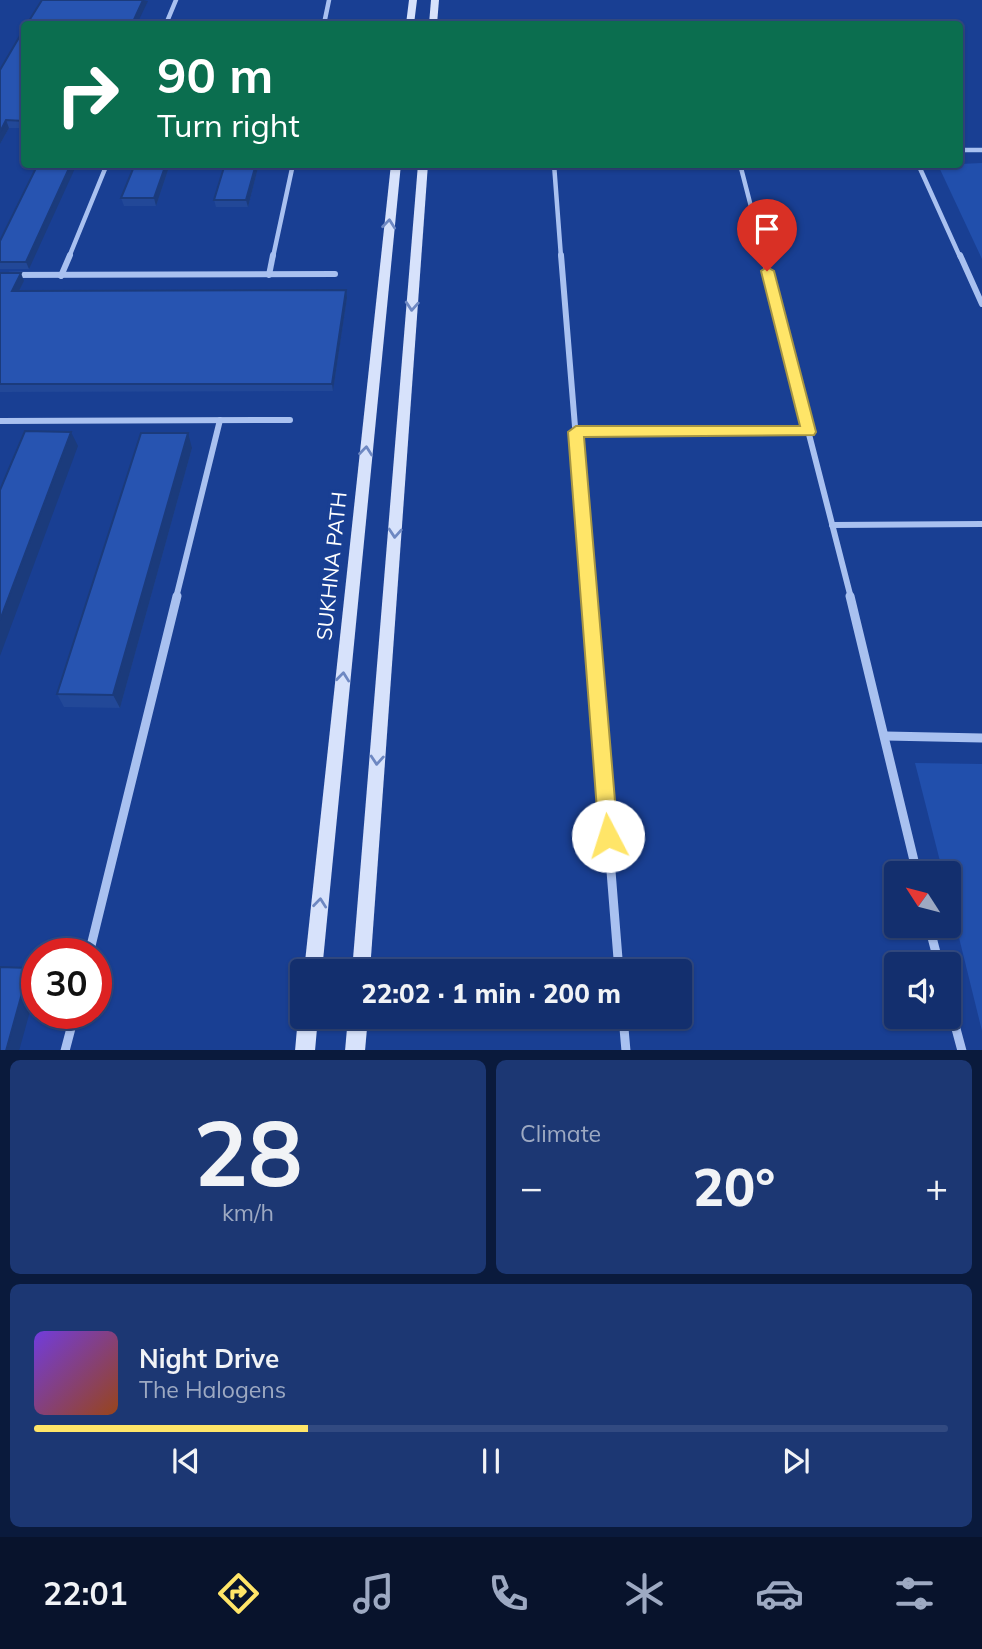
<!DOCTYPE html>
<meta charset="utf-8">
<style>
:root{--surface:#132f6e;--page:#1c3773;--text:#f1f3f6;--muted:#9da9c2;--line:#324a81;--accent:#ffe568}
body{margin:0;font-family:Mulish,sans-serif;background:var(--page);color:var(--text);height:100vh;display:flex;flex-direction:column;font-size:26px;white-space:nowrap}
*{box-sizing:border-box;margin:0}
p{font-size:23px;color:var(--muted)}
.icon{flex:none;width:38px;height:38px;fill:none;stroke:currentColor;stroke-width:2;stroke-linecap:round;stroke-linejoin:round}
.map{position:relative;height:1050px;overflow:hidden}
.side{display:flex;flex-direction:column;gap:10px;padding:10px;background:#0a1a3c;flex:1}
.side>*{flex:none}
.guide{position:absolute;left:21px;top:21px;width:942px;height:147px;border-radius:7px;box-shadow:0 2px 5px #0004,0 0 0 2px var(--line);background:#0b6e4f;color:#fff;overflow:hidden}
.needle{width:46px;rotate:306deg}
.fabs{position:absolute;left:884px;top:861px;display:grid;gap:14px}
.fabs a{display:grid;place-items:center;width:77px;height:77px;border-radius:7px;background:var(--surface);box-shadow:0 2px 5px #0004,0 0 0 2px var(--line);font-size:35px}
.speed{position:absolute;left:21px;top:938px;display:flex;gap:14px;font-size:35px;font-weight:700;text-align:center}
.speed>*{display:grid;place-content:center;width:91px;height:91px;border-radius:50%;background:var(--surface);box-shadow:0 2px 5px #0004,0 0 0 2px var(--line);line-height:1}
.speed .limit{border:10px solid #d22;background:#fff;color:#111}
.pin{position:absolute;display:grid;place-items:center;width:60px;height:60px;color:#fff;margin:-72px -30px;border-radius:50% 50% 50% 0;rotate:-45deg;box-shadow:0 0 7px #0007}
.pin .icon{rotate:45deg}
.me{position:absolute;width:77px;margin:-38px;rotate:355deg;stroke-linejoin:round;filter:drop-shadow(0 0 5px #0008)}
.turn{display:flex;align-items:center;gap:24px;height:147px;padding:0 21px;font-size:32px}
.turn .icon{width:91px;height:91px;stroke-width:2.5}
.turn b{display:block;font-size:49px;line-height:60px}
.big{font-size:52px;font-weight:800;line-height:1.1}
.side .tile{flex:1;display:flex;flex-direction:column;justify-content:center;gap:10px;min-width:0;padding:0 24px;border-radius:10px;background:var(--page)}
.side .dial{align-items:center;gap:0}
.dial b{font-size:91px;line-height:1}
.song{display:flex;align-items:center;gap:21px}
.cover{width:84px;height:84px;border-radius:10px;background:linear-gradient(135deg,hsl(260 70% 55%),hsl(20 70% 35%))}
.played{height:7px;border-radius:4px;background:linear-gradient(90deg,var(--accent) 30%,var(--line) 30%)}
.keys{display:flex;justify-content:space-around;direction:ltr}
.heat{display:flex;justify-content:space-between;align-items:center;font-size:38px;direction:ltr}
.side .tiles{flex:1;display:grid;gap:10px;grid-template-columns:1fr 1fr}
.tile:last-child{grid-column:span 2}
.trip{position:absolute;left:290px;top:959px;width:402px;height:70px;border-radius:7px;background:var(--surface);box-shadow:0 2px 5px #0004,0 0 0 2px var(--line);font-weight:800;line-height:70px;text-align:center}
.tab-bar{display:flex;height:112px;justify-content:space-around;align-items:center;background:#08132c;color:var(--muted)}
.tab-bar .icon{width:49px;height:49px}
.tab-bar .active{color:var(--accent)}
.tab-bar b{font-size:32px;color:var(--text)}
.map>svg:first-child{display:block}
</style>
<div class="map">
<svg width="982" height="1051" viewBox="0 0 982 1051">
<rect width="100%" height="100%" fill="#193f93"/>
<g fill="#214fac">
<path d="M982 163V259L938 165Z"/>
<path d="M915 763 982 764V1031L949 897 948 873H943Z"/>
</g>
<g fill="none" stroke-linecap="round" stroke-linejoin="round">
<g stroke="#a9c1f0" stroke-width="4.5">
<path d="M166 24 176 0"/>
<path d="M324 24 329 0"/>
<path d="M959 150H982"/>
<path d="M554 164 561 257"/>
<path d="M740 164 764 257"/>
<path d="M918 164 960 257"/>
<path d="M69 257 107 164"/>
<path d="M273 257 293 164"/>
</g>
<g stroke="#a9c1f0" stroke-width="6">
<path d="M561 255 589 598"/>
<path d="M763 255 851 598"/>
<path d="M960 255 982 304"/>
<path d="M0 275 335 274"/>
<path d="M269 275 273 255"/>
<path d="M61 276 70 255"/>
<path d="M0 421 290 420"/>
<path d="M576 432H808"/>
<path d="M832 525 982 524"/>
<path d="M176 598 220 420"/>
</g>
<g stroke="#a9c1f0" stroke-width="9">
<path d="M589 596 619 971"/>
<path d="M850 596 917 873"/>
<path d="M886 736 982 738"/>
<path d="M929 926 939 964"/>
<path d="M89 954 177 596"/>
<path d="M948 999 962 1051"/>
<path d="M623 1017 626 1051"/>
<path d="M65 1051 75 1013"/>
</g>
<g fill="#d7e2fb" fill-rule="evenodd">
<path d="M409 0H417L414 24H406Z"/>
<path d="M431 0H439L437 24H429Z"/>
<path d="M391 164H401L322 971H304Z"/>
<path d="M418 164H428L370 971H352Z"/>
<path d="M301 1010 303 1017H318L315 1051H295L298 1017Z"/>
<path d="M348 1017H368L365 1051H345Z"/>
</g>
</g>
<g fill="#224898">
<path d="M24 29V128H9L0 144Z"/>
<path d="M38 164 29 269H0V241Z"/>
<path d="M135 164H170L156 206H124L121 198Z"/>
<path d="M225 164H259L248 207H216L214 200Z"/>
<path d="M0 273 24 281 19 291 346 290 347 298 333 391 0 392Z"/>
<path d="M192 448 120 708 64 707 57 694Z"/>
</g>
<g fill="#1b3b7c">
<path d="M143 0 148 1 137 24H132Z"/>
<path d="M6 120 9 128 0 144V132Z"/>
<path d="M71 164H77L29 269 26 262Z"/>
<path d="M166 164H170L156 206 154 198Z"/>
<path d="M256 164H259L248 207 246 200Z"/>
<path d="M21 273 24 281 15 299 12 291Z"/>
<path d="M346 290 347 298 333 391 332 384Z"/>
<path d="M71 432 78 446 0 656V620Z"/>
<path d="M188 433 192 448 120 708 113 695Z"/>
<path d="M29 968 37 975V986L19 1051H6Z"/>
</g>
<g fill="#2754b1" stroke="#1b3b7c" stroke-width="2">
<path d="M42 0H143L132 24H27Z"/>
<path d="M24 29V121L6 120 0 132V70Z"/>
<path d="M38 164H71L26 262H0V241Z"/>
<path d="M135 164H166L154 198H121Z"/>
<path d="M225 164H256L246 200H214Z"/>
<path d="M0 273H21L12 291 346 290 332 384H0Z"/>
<path d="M25 431 71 432 0 620V490Z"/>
<path d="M141 433H188L113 695 57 694Z"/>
<path d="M0 967 29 968 6 1051H0Z"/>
</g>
<defs><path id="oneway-chevron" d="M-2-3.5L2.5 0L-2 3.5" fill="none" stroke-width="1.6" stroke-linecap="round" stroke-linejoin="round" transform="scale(1.75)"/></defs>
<g stroke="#6e88c2">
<use href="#oneway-chevron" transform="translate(389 224) rotate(-84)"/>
<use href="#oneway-chevron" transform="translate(412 306) rotate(94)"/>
<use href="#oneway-chevron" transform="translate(366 451) rotate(-84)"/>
<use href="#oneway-chevron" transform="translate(395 533) rotate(94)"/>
<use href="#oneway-chevron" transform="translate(343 677) rotate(-84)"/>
<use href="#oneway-chevron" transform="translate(377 760) rotate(94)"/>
<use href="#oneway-chevron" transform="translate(320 903) rotate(-84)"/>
</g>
<path fill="#ffe568" stroke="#a69544" stroke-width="2" d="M767 267 774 271 816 432 814 435 584 437 618 836 615 843 608 846 601 843 599 836 568 432 576 426H800L761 271Z"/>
<g text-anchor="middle" stroke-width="7" stroke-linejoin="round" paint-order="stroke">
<g font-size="21" fill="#fff" stroke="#193f93">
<text transform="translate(332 566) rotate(-84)" y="7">SUKHNA PATH</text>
</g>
</g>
</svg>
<div class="fabs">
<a><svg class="needle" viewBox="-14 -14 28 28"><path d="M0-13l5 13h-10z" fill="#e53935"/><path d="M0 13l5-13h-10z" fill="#9da9c2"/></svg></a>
<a><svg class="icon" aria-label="sound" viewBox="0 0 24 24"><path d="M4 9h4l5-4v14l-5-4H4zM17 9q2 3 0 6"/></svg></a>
</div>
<div class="speed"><div class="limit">30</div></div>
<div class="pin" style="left:767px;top:271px;background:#d93025"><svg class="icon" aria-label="arrive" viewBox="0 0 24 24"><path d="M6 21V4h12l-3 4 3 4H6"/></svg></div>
<svg class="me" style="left:608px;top:836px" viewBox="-20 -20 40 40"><circle r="19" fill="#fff"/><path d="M0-13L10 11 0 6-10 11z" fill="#ffe568"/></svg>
<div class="trip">22:02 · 1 min · 200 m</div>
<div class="guide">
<div class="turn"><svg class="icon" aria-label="right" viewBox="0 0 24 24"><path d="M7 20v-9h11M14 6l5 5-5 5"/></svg><div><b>90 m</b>Turn right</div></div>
</div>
</div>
<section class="side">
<div class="tiles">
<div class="tile dial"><b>28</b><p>km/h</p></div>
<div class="tile"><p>Climate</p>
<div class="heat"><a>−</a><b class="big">20°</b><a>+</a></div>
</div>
<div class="tile">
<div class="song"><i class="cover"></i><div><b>Night Drive</b><p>The Halogens</p></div></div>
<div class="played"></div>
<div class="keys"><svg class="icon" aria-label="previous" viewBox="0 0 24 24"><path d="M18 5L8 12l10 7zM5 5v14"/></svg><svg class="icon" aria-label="pause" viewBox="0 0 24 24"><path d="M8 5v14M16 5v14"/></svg><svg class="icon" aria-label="next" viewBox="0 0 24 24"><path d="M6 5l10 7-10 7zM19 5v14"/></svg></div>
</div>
</div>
</section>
<nav class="tab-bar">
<b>22:01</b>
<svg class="icon active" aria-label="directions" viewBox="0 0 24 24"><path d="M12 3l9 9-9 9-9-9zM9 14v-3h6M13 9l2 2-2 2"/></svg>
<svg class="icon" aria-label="music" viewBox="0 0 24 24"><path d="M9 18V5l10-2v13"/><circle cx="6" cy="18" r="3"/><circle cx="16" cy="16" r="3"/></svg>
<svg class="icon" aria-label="phone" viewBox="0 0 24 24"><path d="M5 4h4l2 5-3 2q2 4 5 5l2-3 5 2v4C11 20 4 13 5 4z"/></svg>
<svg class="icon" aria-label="climate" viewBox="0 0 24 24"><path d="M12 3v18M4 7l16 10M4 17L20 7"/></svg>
<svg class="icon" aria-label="car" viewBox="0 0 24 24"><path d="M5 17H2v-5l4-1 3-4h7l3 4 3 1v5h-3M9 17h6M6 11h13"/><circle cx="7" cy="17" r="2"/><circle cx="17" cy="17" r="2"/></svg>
<svg class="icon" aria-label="filters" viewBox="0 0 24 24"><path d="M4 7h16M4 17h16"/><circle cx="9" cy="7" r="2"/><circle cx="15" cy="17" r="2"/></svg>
</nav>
